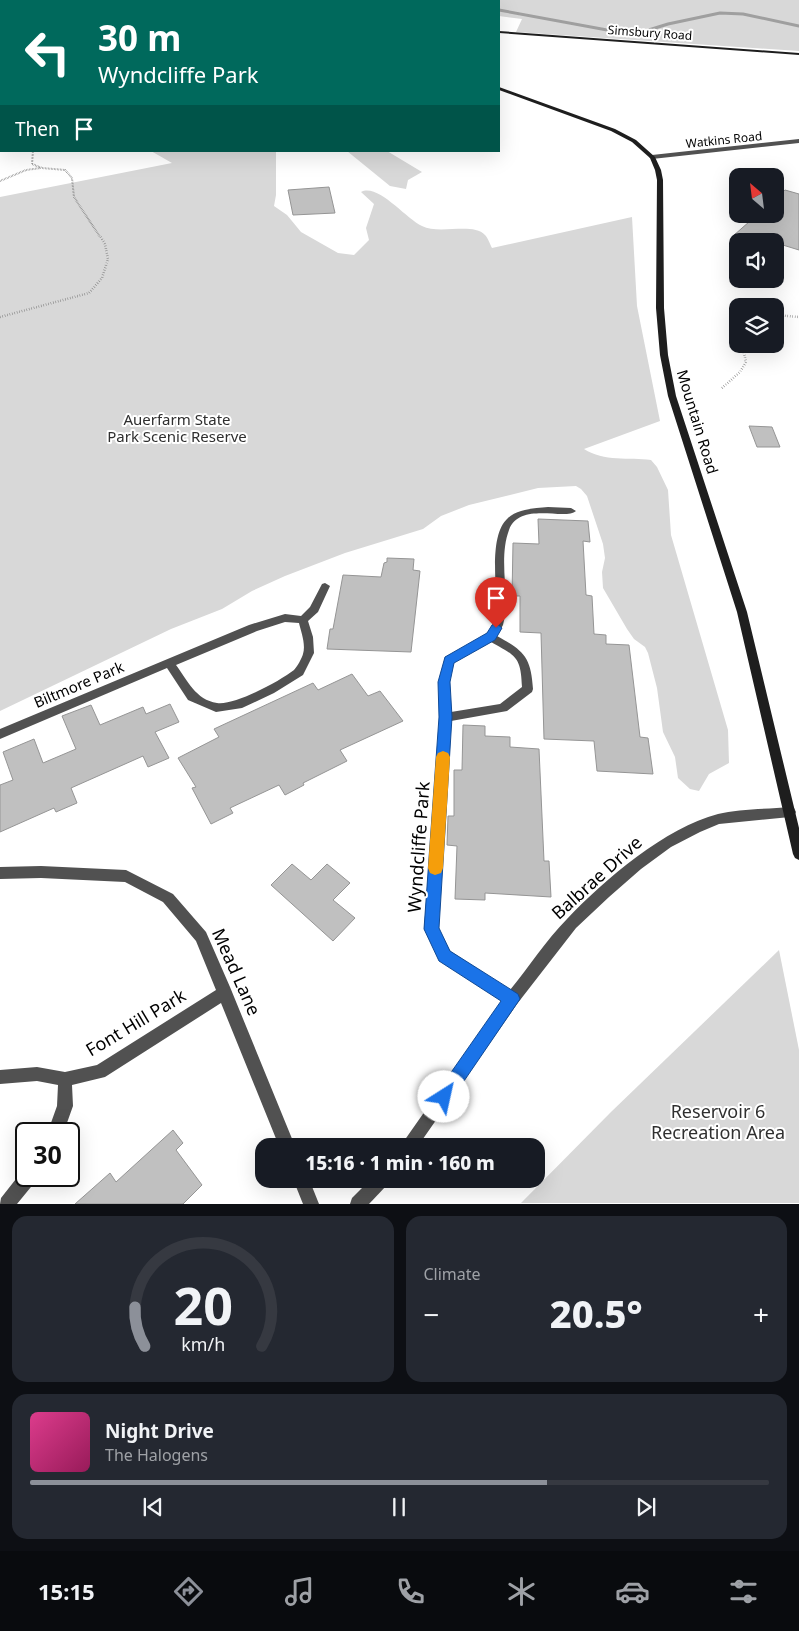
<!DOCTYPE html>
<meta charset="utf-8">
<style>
:root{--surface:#171b24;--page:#242831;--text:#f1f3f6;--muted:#9ea1a6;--line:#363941;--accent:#8c9099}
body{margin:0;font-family:"Noto Sans",sans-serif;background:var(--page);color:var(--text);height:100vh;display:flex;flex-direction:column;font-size:19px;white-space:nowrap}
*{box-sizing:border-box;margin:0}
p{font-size:16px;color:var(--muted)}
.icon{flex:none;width:28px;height:28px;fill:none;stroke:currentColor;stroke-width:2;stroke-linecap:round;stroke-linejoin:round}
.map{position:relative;height:1204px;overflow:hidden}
.drawer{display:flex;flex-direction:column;gap:12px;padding:12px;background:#0d0f14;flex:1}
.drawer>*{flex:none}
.guide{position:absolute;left:0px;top:0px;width:500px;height:152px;box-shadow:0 5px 20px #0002;background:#00695c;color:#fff;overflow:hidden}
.needle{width:32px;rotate:332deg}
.controls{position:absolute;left:729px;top:168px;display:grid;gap:10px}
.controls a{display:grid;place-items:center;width:55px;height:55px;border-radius:10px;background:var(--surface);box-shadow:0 5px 20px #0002;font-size:25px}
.speed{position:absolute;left:15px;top:1122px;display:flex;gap:10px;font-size:25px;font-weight:700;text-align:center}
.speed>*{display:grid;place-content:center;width:65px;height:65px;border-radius:50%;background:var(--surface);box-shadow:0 5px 20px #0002;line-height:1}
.speed .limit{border:2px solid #111;border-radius:8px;background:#fff;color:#111}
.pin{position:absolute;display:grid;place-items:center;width:42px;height:42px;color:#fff;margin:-51px -21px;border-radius:50% 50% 50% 0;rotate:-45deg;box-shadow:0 0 5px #0007}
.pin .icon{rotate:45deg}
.me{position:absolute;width:55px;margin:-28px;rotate:35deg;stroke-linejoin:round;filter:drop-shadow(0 0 4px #0008)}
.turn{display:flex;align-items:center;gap:18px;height:105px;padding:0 15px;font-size:22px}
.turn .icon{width:65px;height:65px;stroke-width:2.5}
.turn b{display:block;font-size:35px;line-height:42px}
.then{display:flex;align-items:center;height:48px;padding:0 15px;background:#0003;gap:10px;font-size:19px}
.big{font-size:38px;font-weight:800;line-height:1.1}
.drawer .card{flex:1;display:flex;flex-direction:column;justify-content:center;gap:8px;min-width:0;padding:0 18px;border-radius:15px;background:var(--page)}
.drawer .dial{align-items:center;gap:0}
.dial svg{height:130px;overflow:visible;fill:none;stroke:var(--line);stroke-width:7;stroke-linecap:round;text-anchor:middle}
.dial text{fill:var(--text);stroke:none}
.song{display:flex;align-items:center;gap:15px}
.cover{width:60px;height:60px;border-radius:8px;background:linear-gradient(135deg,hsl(330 70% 55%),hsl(330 70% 35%))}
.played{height:5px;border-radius:2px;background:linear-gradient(90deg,var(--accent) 70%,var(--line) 70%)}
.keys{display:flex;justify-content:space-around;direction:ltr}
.heat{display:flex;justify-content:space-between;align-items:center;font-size:28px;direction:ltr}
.drawer .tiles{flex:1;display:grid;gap:12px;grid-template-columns:1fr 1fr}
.card:last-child{grid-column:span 2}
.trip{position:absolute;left:255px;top:1138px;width:290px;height:50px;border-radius:15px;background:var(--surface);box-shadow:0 5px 20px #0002;font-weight:800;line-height:50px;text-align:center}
.tab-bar{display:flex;height:80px;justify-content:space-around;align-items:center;background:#090b0e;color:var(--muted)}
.tab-bar .icon{width:35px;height:35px}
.tab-bar .on{color:var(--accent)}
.tab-bar b{font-size:22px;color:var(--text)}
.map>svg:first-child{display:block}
</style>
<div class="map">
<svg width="799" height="1204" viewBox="0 0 799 1204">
<rect width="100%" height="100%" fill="#fff"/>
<g fill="#d8d8d8">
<path d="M395 0H799V51L516 32 522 19 499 16V1Z"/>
<path d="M151 151H276V195L274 206 287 215 301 232 338 253 354 255 369 240 366 228 374 204 361 192C378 183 405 218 422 226 439 235 473 222 485 235 488 238 490 244 492 248L632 217 637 306 660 421 584 449C604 462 629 457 651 460L657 467 668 490 671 535 728 730 729 763 709 774 699 791 690 789 678 778 675 757 663 732 657 688 648 653 645 647 634 639 627 629 603 588 602 572 605 558 603 544 587 496 581 489 576 486 538 488 469 505 441 516 423 529 345 553 285 576 252 591 222 609 171 629 0 711V197L172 163Z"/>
<path d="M347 151H387L422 172 408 180 406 189 390 186Z"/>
<path d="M779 950 799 1050V1203H521L611 1112Z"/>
</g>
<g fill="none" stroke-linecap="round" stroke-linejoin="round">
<g stroke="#9f9f9f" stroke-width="3">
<path d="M461 0 465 1"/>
<path d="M499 10 618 32 639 33 668 24 720 13 743 14 799 26"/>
</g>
</g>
<g fill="#c0c0c0" stroke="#959595">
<path d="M329 187 335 213 293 215 288 190Z"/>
<path d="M785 190 799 194V250L760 238 756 241H751L733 236 758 214H775V199Z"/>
<path d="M749 426 772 427 780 447H757Z"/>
<path d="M538 519 588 521 590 542 583 541 586 595 592 596 594 634 606 635V644L629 645 640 737 648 738 653 774 597 771 594 741 544 739 541 633 520 632V596H512L513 543 539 544Z"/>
<path d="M387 558 414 559 413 570 420 571 411 652 327 649 330 629H333L343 575 381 577 384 563 387 562Z"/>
<path d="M352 674 368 696 380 691 403 721 340 750 347 761 303 783 304 785 285 795 279 785 230 808 233 813 211 824 192 788 196 787 178 758 219 737 214 729 313 683 318 690Z"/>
<path d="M170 704 179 722 155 732 169 758 148 767 143 756 71 788 77 803 56 812 54 808 0 832V785L13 780 3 752 34 739 43 763 76 749 62 716 91 705 100 725 143 707 146 714Z"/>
<path d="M463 725 485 726V736L510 737V747L539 749 544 861H549L551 897 485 893V900L455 899 457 846 447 845 448 816H454V770H462Z"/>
<path d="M292 864 311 880 327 864 350 883 333 900 355 918 333 941 271 885Z"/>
<path d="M173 1130 183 1143 176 1150 202 1185 183 1204H75L110 1173 116 1182Z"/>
</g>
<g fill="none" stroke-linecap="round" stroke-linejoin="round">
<g stroke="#737373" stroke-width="2" stroke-dasharray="0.5 1" stroke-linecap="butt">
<path d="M33 151 32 164 42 168 65 170 72 178 74 197 100 237"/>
<path d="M0 181 26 170 41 168"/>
</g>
<g stroke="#737373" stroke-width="2.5" stroke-dasharray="0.5 2" stroke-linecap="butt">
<path d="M775 315 799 317"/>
<path d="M0 317 89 293 102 278 108 259 105 244 100 236"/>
<path d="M722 388 740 372 746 362 742 344"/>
</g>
<g fill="#515151" fill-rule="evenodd">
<path d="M1 0H11L1 2Z"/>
<path d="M799 139V143L652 159 649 157 652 155Z"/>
<path d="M548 507 571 508 576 511C565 521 520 501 509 530 499 557 508 588 505 616L503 625 497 636C524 651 531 657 533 689L532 692 507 711 451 721 438 928 450 951 510 990C529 967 546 940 567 919 604 880 666 827 718 814 738 809 769 809 790 807L794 808 796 812 794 816 790 817 719 824 700 832 671 847 641 869 609 897 576 928 517 1004 418 1146H401L404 1141 502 1001 440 961 424 929 440 717 439 681 445 657C459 650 478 644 488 632 496 624 496 610 496 599 496 577 490 534 508 518 518 509 535 508 548 507ZM491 642C516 656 521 657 522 687L500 704 451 712 449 681 454 662Z"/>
<path d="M325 583 330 586 318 612 308 621 313 637 314 653 303 675 274 693 242 708 216 712 188 700 167 668 0 739V729L249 625 285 614 301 616 310 607 322 584ZM285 622 299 623C301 632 306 644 303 654 302 658 297 667 294 670 280 681 234 706 217 703 196 700 187 680 176 665L257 631Z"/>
<path d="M41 866 126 870 173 894 206 932 230 987 295 1146H279L221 1003 105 1077 72 1085 73 1106 63 1134H47L57 1106 58 1085 37 1081 0 1084V1070L37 1067 65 1072 97 1065 216 990 196 941 163 902 125 882 41 878 0 879V867Z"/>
<path d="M26 1169V1176H37L35 1182 17 1204H0L1 1198 23 1170Z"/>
<path d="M293 1179H309L319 1204H303Z"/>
<path d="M371 1179H389L387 1185 369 1204H350L352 1198Z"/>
</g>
<path stroke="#515151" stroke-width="10" d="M217 1 218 0"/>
<g fill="#1e1e1e" fill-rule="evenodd">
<path d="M499 31 799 53V55L499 33Z"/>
<path d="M499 87 615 129 636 140 655 157 661 170 663 180 664 308 668 355 676 396 747 612 799 828V860L795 858 793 854 737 612 668 396 660 355 656 308 657 180 655 170 650 158 632 142 611 131 499 90Z"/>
</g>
</g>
<path fill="#1a73e8" stroke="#114b97" d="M496 623 502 628 495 640 454 663 450 682 452 717 439 928 450 951 518 994 520 999 449 1103 444 1106 438 1103 435 1097 438 1091 501 1001 439 961 424 929 439 717 438 682 445 657 487 633 492 625Z"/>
<path fill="#f59e0b" d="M443 751 448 753 450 757 443 868 441 873 435 875 430 873 428 868 436 757 438 753Z"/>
<g text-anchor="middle" stroke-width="4" stroke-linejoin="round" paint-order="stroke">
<g font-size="12" fill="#000" stroke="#fff">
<text transform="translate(650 33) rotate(4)" y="4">Simsbury Road</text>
<text transform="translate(724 140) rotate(-6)" y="4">Watkins Road</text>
</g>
<g font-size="15" fill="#2f2f2f" stroke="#fff">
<text x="177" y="425">Auerfarm State<tspan x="177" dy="17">Park Scenic Reserve</tspan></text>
</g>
<g font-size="15" fill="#000" stroke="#fff">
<text transform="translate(697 422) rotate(73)" y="5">Mountain Road</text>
<text transform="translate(79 685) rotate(-23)" y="5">Biltmore Park</text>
</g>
<g font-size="18" fill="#000" stroke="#fff">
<text transform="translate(419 847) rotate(-86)" y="6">Wyndcliffe Park</text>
<text transform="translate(597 878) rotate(-42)" y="6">Balbrae Drive</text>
<text transform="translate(236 972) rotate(66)" y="6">Mead Lane</text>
<text transform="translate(136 1023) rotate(-31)" y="6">Font Hill Park</text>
</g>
<g font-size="18" fill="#2f2f2f" stroke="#fff">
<text x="718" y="1118">Reservoir 6<tspan x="718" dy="21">Recreation Area</tspan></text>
</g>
</g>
</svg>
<div class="controls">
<a><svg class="needle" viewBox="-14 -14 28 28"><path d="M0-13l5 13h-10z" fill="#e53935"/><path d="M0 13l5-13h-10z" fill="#9ea1a6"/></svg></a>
<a><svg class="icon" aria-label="sound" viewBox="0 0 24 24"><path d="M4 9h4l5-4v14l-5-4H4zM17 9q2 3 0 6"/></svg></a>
<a><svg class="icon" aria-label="layers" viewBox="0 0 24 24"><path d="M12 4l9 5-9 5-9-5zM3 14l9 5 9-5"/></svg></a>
</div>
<div class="speed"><div class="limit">30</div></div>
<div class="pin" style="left:496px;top:628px;background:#d93025"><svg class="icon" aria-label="arrive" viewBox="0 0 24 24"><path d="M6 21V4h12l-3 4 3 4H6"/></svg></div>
<svg class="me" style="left:444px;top:1097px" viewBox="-20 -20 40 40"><circle r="19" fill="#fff"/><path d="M0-13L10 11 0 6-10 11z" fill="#1a73e8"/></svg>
<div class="trip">15:16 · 1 min · 160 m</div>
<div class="guide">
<div class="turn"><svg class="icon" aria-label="left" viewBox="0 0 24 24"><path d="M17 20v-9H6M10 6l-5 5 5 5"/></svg><div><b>30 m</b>Wyndcliffe Park</div></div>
<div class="then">Then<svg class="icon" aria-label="arrive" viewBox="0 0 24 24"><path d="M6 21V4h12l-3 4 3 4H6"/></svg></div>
</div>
</div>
<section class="drawer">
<div class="tiles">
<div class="card dial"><svg viewBox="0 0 100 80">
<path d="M14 69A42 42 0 1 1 86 69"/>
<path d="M14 69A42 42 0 0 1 8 45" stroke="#8c9099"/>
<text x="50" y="56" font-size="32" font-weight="700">20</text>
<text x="50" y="72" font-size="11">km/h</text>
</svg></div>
<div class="card"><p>Climate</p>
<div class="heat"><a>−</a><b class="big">20.5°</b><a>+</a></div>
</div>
<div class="card">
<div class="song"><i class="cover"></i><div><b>Night Drive</b><p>The Halogens</p></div></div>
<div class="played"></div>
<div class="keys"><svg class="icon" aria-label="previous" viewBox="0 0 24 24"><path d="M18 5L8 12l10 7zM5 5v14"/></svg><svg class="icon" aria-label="pause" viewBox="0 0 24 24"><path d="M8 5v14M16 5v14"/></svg><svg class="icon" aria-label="next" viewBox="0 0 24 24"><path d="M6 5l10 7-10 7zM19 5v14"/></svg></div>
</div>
</div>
</section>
<nav class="tab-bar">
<b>15:15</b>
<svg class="icon on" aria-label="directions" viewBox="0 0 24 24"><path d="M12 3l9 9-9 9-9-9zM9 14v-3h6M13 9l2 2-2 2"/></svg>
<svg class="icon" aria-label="music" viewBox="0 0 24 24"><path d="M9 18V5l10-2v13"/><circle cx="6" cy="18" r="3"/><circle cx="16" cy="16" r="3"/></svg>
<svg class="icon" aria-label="phone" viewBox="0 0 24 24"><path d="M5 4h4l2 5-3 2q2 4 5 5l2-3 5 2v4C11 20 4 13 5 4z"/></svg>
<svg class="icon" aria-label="climate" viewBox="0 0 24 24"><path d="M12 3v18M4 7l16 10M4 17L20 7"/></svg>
<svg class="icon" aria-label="car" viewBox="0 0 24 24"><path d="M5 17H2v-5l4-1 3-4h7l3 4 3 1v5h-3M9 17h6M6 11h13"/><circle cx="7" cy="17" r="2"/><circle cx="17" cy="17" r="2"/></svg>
<svg class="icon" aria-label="filters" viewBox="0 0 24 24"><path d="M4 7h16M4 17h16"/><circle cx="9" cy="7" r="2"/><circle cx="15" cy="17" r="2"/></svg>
</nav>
